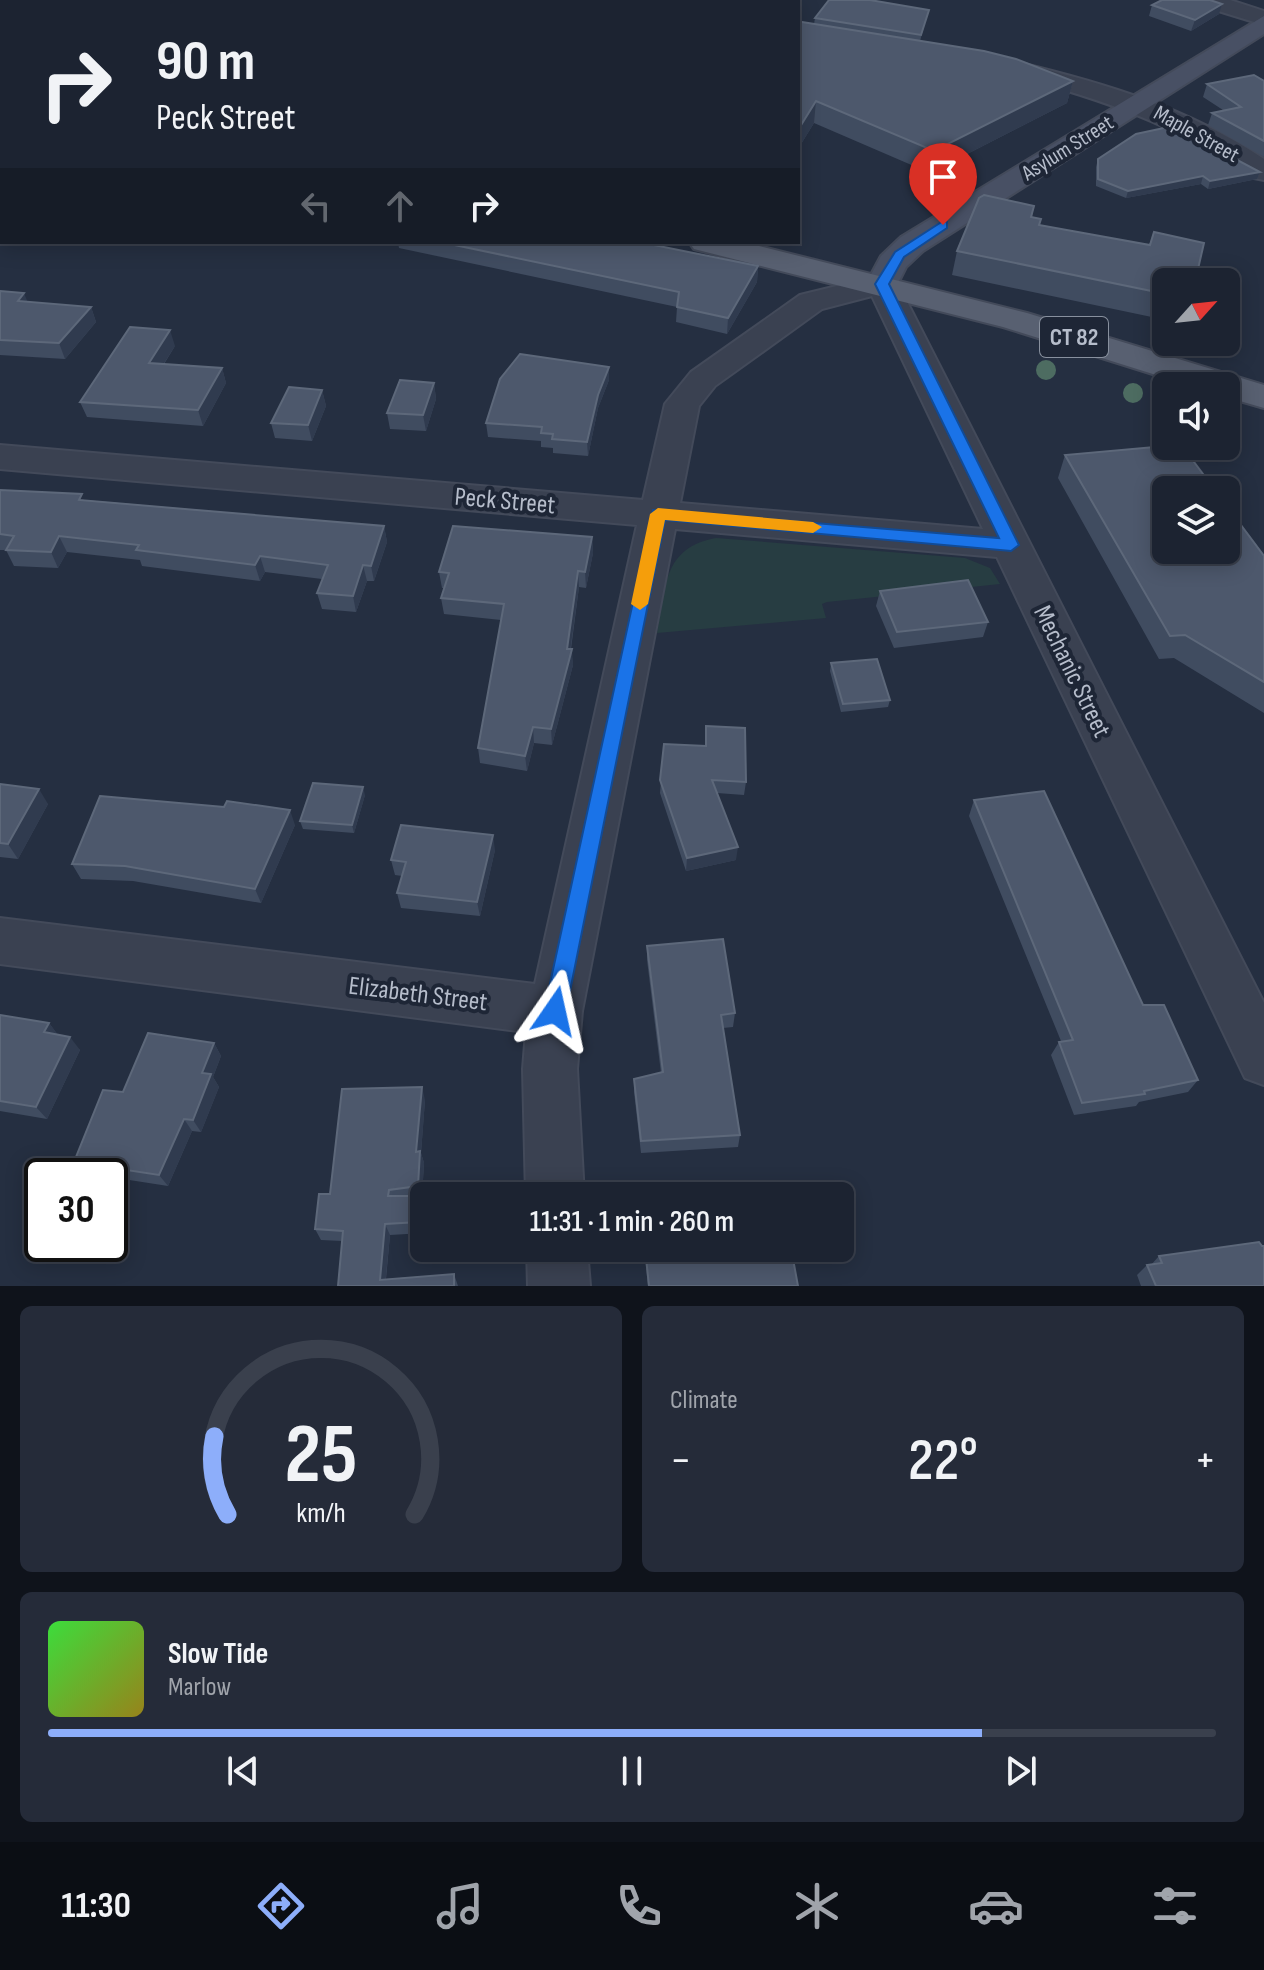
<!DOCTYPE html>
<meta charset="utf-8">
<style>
:root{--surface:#1c2331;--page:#252b39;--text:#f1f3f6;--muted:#a0a4ab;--line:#3a404d;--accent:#8daefa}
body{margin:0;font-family:"Sofia Sans Condensed",sans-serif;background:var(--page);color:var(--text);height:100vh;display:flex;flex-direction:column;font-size:30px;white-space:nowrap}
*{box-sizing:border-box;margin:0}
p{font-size:26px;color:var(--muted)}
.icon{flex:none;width:44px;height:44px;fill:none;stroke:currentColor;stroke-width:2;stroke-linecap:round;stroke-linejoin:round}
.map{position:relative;height:1286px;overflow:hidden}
.panel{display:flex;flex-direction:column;gap:20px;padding:20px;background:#0f131b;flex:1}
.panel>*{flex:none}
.banner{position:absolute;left:0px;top:0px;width:800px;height:244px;box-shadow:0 4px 20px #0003,0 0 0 2px var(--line);background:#1c2331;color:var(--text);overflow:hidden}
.needle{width:52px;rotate:63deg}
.buttons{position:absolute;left:1152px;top:268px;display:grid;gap:16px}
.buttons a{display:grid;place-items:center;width:88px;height:88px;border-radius:12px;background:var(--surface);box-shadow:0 4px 20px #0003,0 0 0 2px var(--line);font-size:40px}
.speed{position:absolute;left:24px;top:1158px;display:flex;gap:16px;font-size:40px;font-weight:700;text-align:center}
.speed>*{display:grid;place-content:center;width:104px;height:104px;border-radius:50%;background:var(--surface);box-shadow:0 4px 20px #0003,0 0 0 2px var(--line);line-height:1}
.speed .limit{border:4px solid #111;border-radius:12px;background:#fff;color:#111}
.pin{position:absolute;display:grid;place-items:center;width:68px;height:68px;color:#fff;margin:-82px -34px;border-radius:50% 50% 50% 0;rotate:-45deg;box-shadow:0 0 8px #0007}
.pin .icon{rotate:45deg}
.me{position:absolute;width:88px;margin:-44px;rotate:11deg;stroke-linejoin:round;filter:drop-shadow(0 0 6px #0008)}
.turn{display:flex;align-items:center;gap:28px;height:168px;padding:0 24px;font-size:36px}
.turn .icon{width:104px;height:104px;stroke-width:2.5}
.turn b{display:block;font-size:56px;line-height:68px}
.lanes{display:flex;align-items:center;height:76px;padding:0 24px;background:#0003;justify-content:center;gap:40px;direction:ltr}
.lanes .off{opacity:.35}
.big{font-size:60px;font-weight:600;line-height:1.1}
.panel .widget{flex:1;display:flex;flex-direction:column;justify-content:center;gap:12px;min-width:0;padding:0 28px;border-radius:12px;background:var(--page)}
.panel .dial{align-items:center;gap:0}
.dial svg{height:208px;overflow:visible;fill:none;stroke:var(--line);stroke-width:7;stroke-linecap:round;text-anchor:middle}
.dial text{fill:var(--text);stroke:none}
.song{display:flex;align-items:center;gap:24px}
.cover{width:96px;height:96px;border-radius:12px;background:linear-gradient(135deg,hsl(120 70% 55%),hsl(50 70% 35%))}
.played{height:8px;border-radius:4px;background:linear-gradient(90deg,var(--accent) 80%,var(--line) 80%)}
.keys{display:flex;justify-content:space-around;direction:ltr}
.heat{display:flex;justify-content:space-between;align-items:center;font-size:44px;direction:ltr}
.panel .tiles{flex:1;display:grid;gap:20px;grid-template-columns:1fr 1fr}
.widget:last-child{grid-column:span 2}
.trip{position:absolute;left:410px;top:1182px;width:444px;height:80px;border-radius:12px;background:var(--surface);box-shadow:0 4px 20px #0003,0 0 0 2px var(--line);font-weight:600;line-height:80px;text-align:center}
.dock{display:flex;height:128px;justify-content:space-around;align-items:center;background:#0b0e14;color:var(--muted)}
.dock .icon{width:56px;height:56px}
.dock .on{color:var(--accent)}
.dock b{font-size:36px;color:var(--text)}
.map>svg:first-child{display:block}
</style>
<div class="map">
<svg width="1264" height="1286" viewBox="0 0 1264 1286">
<rect width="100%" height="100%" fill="#252f41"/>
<path fill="#273d42" d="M716 538 965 558 990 568 1000 584 827 602 822 604 826 618 657 633C666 588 662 548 716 538Z"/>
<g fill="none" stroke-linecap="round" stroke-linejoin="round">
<g stroke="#434a5a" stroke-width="4">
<path id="lane" d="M2 64V72L0 73V65Z"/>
</g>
<g stroke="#434a5a" stroke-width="4">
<g id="street">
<path d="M1196 0H1230L1264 11V25L1199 5Z"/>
<path d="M1016 62C1104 83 1188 108 1264 159V180L1254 178C1178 125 1097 97 1007 74L1004 69 1007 64Z"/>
<path d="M882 275 893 277 898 284 1264 1003V1085L1245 1078 997 557 675 529 582 1011 577 1069 584 1196H526L523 1069 526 1032 0 964V918L535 984 637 525 0 469V445L643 500 665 404 691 372 800 295ZM872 296 983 529 680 503 699 406 715 386 822 309Z"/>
<path d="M527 1248H587L590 1286H528Z"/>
</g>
</g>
<g stroke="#434a5a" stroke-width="4">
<path id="secondary" d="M1264 16V34L923 251 906 267 894 291 882 294 870 291 866 284 881 256 901 237Z"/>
</g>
<g stroke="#434a5a" stroke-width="4">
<g id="primary">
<rect x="0" y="90" width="2" height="16"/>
<path d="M689 242H743L1027 313 1264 385V408L1226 397V386H1191L1003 327 694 249Z"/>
</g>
</g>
<use href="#lane" fill="#3a4151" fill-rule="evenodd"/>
<use href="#street" fill="#3a4151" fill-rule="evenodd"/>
<use href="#secondary" fill="#485064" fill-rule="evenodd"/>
<use href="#primary" fill="#586071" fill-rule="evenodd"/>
</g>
<g fill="#4d6c61">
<circle cx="1046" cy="370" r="10"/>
<circle cx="1133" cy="393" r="10"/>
</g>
<g fill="#404c60">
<path d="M47 0H373L385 2H59Z"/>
<path d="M1152 5 1219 14 1191 31 1149 16Z"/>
<path d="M927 16 920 41 1073 81 1067 103 930 173 814 123 798 149V27L814 24 815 18Z"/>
<path d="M1264 81V157L1208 125 1212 113 1223 110 1203 97 1207 84Z"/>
<path d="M2 120V187H0V122Z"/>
<path d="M1098 159 1260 172 1257 179 1208 189 1201 184 1126 198 1096 186V167Z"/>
<path d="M1034 206 1032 217 1040 226 1149 245 1154 232 1166 282V320L952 275 957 251Z"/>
<path d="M398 242H639L758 266 757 282 727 334 676 322 677 307 399 248Z"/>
<path d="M0 291 27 302 91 307 96 322 65 359 0 355Z"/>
<path d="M175 346 164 364 222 368 226 383 203 426 87 417 80 402Z"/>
<path d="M609 367V380L598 408 588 456 553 453V448L541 447V441L488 437 486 423Z"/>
<path d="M434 383 436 399 426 431 390 429 387 413Z"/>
<path d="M322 390 326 406 312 441 275 438 271 423Z"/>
<path d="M1065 455 1264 556V713L1174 658 1159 659 1058 478Z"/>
<path d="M0 490 85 500 384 526 387 542 374 581H367L356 612 322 609 317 593 322 579 265 572 260 581 142 566 140 560 67 552 58 568 14 566 6 550H0Z"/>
<path d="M592 537 593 553 586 588 579 587 571 649 573 665 552 745 534 743 527 771 480 763 478 748 501 620 444 614 441 598 444 588H442L439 572Z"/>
<path d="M880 591 988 622 983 637 894 648 876 606Z"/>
<path d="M831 663 890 700 888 707 841 712 830 671Z"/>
<path d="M664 744 746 782 744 795 717 793 736 860 686 871 660 793Z"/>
<path d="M0 784 48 804 18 859 0 857Z"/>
<path d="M365 795 354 833 303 829 300 821Z"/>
<path d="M974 800 1143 1005 1198 1080 1188 1092 1139 1102 1136 1106 1074 1115 1051 1055 1059 1042 1061 1041 969 816Z"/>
<path d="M295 825 261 903 133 881 81 879 72 864Z"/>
<path d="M495 850 480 916 401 908 397 893 402 876 395 875 391 860Z"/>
<path d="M647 946 735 1013 733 1027 723 1028 740 1135 738 1147 641 1153 634 1092V1079L661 1073 647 960Z"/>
<path d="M0 1015 49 1023 57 1034 80 1050 47 1119 0 1111Z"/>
<path d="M214 1043 221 1056 213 1077 219 1087 201 1132 192 1131 168 1186 110 1177V1176L85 1173 74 1162 123 1092Z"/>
<path d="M425 1100 421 1153 424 1163 422 1197H419L423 1207 424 1233 390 1235 386 1279 454 1274 458 1286H338L342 1241 321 1240 315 1229 330 1194Z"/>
<path d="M1262 1246 1264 1286H1141L1137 1275 1147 1265H1151L1159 1256Z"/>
<path d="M644 1248H791L798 1286H648Z"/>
</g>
<g fill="#303b4f">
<path d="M1222 4 1219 14 1191 31 1195 20Z"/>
<path d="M1073 81 1067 103 930 173 934 151Z"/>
<path d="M816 101 814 123 798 149V130Z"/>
<path d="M1260 172 1257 179 1208 189 1210 181Z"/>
<path d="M1203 176 1201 184 1126 198 1128 191Z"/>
<path d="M758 266 757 282 727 334 728 318Z"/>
<path d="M24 293 30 308 18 301Z"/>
<path d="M91 307 96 322 65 359 59 343Z"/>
<path d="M170 330 175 346 154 379 149 363Z"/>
<path d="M609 367V380L598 408 588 456 587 442 598 395Z"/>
<path d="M222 368 226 383 203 426 198 410Z"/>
<path d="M434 383 436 399 426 431 423 415Z"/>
<path d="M322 390 326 406 312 441 308 425Z"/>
<path d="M384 526 387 542 374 581 371 566Z"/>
<path d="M59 536 67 552 58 568 51 552Z"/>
<path d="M592 537 593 553 586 588 585 572Z"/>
<path d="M260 556 265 572 260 581 255 565Z"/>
<path d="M363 565 367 581 356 612 353 596Z"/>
<path d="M578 571 579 587 569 659 572 649 573 665 552 745 551 729 567 649Z"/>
<path d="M533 727 534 743 527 771 525 756Z"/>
<path d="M363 787 365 795 354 833 352 825Z"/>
<path d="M39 789 48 804 18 859 8 844Z"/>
<path d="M290 810 295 825 261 903 255 889Z"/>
<path d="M493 835 495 850 480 916 477 902Z"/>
<path d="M738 847 736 860 686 871 687 858Z"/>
<path d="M49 1023 59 1036 44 1032Z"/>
<path d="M70 1037 80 1050 47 1119 36 1107Z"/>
<path d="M214 1043 221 1056 213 1077 219 1087 201 1132 193 1120 202 1073Z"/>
<path d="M422 1087 425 1100 421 1153 424 1163 422 1197 418 1186 416 1152Z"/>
<path d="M184 1119 192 1131 168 1186 159 1175Z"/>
<path d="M419 1196 423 1207 424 1233 419 1222Z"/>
<path d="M385 1224 390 1235 385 1286 380 1280Z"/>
</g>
<g fill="#4d586c" stroke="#5d687a" stroke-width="2">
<path d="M118 0H373L385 2H130Z"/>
<path d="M500 0H572L570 2H509Z"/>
<path d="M595 0H647L645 2H593Z"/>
<path d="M829 0H870L929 10 921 35 815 18Z"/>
<path d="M1162 0H1210L1222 4 1195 20 1152 5Z"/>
<path d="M802 22 984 51 1016 59 1073 81 934 151 816 101 798 130V27Z"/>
<path d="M1254 75 1264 81V141L1212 113 1241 107 1207 84Z"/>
<path d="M2 120V167H0V122Z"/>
<path d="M1173 126 1260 172 1210 181 1203 176 1128 191 1098 179V159L1136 134Z"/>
<path d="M984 195 1034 206 1031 217 1041 219 1039 225 1150 245 1154 232 1204 243 1195 282H1166V294L957 251 979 198Z"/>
<path d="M440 242H639L758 266 728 318 677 307 679 292Z"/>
<path d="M0 291 24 293 18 301 91 307 59 343 0 340Z"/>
<path d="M130 327 170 330 149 363 222 368 198 410 80 402Z"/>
<path d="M520 354 609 367 598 395 587 442 552 439 553 434 541 433 542 427 486 423 500 379Z"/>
<path d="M400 380 434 383 423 415 387 413Z"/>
<path d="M289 387 322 390 308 425 271 423Z"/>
<path d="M1166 446H1182L1215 490H1166V550H1226V505L1264 556V682L1185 635 1170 636 1065 455Z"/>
<path d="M0 490 82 494 79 500 384 526 371 566 363 565 353 596 317 593 328 565 260 556 255 565 136 550 139 545 59 536 51 552 6 550 14 536 0 534Z"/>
<path d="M453 526 592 537 585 572 578 571 567 649H572L551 729 533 727 525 756 478 748 504 604 441 598 449 573 439 572Z"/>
<path d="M968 580 988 622 897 632 880 591Z"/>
<path d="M877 659 890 700 843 704 831 663Z"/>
<path d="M706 726 745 728 746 782 712 780 738 847 687 858 660 780 664 744 706 746Z"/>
<path d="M313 783 363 787 352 825 300 821Z"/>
<path d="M0 784 39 789 8 844 0 843Z"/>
<path d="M1044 791 1143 1005H1164L1198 1080 1144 1091 1145 1094 1082 1103 1059 1042 1073 1040 974 800Z"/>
<path d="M100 796 224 807 227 801 290 810 255 889 125 866 72 864Z"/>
<path d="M401 825 493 835 477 902 397 893 406 862 391 860Z"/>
<path d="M723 939 735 1013 721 1015 740 1135 641 1141 634 1079 663 1072 647 946Z"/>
<path d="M0 1015 49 1023 44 1032 70 1037 36 1107 0 1101Z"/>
<path d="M148 1033 214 1043 202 1073 211 1074 193 1120 184 1119 159 1175 74 1162 103 1090 123 1092Z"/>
<path d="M422 1087 416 1152 420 1151 418 1186 389 1190 388 1196H419V1222L385 1224 380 1280 454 1274V1286H338L343 1231 315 1229 319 1194H330L342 1089Z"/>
<path d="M1259 1242 1262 1246H1264V1286H1156L1147 1265 1162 1263 1159 1256Z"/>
<path d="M645 1248H791L798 1286H649Z"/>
</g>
<path fill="#1a73e8" stroke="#114b97" stroke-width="2" d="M943 221 947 222V228L904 257 889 284 1019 545 1011 551 665 520 566 1011 563 1018 555 1021 547 1018 544 1011 653 510 999 538 875 284 895 252Z"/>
<path fill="#f59e0b" d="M658 508 813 522 822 527 813 533 665 520 648 604 640 610 631 604 650 514Z"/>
<g text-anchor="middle" stroke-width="8" stroke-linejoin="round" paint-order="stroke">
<g font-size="22" fill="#b6bdcb" stroke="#1e2636">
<text transform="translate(1197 133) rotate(29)" y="8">Maple Street</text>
<text transform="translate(1067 147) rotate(-32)" y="8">Asylum Street</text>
</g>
<rect fill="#1e2636" stroke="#88909e" stroke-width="2" x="1040" y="317" width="68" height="40" rx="6"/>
<g font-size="24" font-weight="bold" fill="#b6bdcb">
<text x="1074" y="345">CT 82</text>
</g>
<g font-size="26" fill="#b6bdcb" stroke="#1e2636">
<text transform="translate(505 500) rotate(5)" y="9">Peck Street</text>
<text transform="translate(1073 671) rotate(64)" y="9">Mechanic Street</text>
<text transform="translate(418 993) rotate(7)" y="9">Elizabeth Street</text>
</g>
</g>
</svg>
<div class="buttons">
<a><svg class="needle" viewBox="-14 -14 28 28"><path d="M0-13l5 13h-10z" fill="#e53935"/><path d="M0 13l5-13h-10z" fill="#a0a4ab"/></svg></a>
<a><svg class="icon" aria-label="sound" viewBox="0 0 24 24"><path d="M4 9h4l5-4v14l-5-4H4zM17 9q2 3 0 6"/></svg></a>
<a><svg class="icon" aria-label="layers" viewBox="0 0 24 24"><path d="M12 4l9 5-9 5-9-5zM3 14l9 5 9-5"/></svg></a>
</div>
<div class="speed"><div class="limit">30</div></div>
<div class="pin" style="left:943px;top:225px;background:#d93025"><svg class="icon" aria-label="arrive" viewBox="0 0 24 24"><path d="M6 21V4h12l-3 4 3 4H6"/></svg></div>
<svg class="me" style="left:555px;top:1011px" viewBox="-20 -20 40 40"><path d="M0-17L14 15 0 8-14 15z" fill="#1a73e8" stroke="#fff" stroke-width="4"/></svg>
<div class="trip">11:31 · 1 min · 260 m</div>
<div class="banner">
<div class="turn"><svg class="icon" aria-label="right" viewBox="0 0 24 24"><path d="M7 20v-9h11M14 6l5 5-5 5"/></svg><div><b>90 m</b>Peck Street</div></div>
<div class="lanes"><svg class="icon off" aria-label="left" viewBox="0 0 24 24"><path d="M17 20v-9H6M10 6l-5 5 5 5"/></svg><svg class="icon off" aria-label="ahead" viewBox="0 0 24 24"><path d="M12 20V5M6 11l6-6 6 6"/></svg><svg class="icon" aria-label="right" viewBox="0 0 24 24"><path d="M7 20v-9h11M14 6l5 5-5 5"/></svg></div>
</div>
</div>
<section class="panel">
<div class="tiles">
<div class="widget dial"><svg viewBox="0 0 100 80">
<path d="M14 69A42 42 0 1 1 86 69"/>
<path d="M14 69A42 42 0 0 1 9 39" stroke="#8daefa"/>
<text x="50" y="56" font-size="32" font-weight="700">25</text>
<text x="50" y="72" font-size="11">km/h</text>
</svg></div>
<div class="widget"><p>Climate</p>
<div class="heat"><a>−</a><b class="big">22°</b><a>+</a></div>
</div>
<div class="widget">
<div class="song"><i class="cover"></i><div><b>Slow Tide</b><p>Marlow</p></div></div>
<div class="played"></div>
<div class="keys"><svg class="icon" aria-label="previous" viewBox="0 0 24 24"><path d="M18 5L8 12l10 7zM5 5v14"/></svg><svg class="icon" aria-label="pause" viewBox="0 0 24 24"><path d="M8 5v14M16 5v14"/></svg><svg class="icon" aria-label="next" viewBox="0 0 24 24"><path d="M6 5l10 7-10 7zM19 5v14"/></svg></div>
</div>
</div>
</section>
<nav class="dock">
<b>11:30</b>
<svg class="icon on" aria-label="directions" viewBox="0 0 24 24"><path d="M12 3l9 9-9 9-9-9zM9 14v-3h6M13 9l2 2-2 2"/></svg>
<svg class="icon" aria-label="music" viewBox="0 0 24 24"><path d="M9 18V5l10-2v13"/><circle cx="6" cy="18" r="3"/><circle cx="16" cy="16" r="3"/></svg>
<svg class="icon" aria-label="phone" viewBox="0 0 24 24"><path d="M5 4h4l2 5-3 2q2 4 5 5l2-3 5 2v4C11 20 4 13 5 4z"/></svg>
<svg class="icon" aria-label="climate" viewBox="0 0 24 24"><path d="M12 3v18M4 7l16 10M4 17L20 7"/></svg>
<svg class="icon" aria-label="car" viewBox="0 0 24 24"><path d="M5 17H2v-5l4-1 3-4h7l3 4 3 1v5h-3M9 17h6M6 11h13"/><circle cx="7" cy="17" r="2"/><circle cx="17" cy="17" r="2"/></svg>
<svg class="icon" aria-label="filters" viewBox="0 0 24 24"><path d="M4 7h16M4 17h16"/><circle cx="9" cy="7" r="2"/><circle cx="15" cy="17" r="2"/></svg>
</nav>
